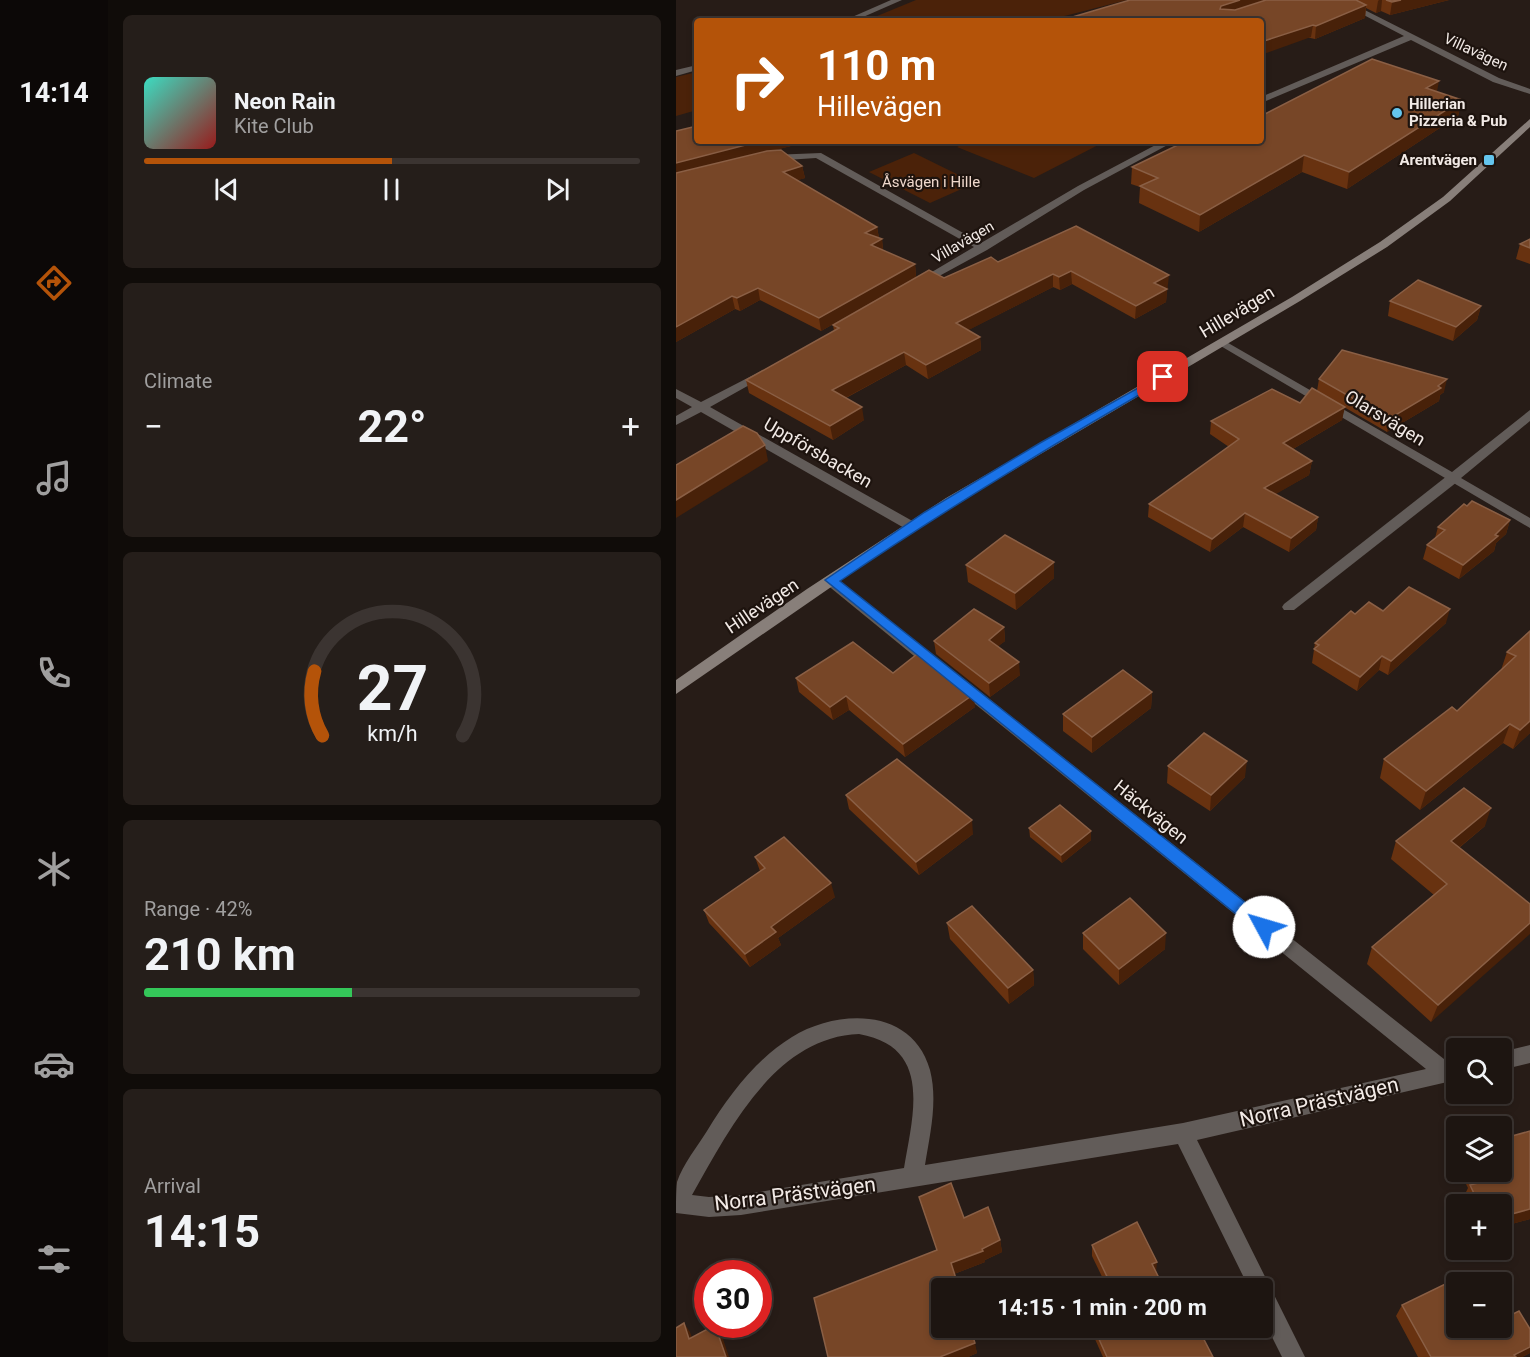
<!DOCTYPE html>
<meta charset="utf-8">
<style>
:root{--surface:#1d1511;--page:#251e1a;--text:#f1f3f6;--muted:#a09f9f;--line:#3b3431;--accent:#b45309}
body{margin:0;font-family:Roboto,sans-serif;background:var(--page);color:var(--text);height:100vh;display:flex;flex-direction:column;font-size:22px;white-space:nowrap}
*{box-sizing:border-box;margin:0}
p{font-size:20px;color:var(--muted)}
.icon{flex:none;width:33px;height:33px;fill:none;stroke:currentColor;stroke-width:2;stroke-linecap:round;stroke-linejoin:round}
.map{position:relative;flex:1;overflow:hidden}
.details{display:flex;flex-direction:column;gap:15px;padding:15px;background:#100c09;width:568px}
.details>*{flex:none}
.top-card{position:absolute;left:18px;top:18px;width:570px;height:126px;border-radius:6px;box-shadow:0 3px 9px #0003,0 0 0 2px var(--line);background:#b45309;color:#fff;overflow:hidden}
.buttons{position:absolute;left:770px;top:1038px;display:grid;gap:12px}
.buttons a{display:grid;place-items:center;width:66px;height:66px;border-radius:6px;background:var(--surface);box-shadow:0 3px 9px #0003,0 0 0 2px var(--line);font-size:30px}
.speed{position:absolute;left:18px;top:1260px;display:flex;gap:12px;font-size:30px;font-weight:700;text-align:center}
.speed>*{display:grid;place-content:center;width:78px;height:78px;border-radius:50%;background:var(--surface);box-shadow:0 3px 9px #0003,0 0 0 2px var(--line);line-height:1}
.speed .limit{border:9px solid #d22;background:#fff;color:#111}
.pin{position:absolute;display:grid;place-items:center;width:51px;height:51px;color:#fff;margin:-26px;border-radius:12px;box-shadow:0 3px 9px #0006}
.me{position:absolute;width:66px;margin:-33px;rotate:309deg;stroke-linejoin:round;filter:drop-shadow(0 0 4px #0008)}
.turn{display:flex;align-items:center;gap:21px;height:126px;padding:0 24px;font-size:27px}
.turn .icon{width:78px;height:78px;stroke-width:2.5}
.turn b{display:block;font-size:42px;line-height:51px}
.big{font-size:45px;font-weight:700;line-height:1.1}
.details .card{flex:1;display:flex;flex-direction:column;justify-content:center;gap:9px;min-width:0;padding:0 21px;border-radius:9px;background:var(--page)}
.details .dial{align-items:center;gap:0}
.dial svg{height:156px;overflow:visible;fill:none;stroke:var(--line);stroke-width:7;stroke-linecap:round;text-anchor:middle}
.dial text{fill:var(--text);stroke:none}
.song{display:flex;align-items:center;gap:18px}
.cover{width:72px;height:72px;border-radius:9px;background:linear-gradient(135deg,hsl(170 70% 55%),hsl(0 70% 35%))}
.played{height:6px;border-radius:3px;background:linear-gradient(90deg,var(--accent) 50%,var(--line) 50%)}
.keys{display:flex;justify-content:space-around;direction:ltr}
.heat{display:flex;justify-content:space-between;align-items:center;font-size:33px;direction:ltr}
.charge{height:9px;border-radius:4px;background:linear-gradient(90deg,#34c759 42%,var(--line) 0)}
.trip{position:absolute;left:255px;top:1278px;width:342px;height:60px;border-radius:6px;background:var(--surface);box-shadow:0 3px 9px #0003,0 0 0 2px var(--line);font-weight:700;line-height:60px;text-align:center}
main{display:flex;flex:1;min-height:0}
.tabs{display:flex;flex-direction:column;width:108px;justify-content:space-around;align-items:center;background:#0c0807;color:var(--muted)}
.tabs .icon{width:42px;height:42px}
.tabs .selected{color:var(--accent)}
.tabs b{font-size:27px;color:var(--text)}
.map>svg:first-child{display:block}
</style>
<main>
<nav class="tabs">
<b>14:14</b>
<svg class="icon selected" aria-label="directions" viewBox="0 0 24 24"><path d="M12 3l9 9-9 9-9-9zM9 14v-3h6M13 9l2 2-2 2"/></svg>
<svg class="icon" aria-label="music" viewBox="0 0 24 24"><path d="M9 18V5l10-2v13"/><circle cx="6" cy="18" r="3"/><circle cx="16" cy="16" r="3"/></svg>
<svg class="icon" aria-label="phone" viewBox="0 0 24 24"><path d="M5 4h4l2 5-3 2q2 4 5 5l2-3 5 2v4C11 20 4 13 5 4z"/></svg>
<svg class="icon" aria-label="climate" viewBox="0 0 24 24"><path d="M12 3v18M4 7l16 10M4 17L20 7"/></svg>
<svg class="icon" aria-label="car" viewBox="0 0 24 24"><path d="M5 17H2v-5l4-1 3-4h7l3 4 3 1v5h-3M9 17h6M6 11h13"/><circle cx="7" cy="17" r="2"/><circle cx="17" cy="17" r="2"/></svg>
<svg class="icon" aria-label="filters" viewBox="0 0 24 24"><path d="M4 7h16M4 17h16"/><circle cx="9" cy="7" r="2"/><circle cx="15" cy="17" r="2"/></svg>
</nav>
<section class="details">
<div class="card">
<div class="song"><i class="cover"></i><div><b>Neon Rain</b><p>Kite Club</p></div></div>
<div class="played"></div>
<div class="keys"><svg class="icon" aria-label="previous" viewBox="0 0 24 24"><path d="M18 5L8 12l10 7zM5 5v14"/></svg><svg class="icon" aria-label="pause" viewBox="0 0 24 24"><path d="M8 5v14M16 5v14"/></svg><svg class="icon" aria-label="next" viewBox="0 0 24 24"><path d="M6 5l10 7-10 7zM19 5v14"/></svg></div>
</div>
<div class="card"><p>Climate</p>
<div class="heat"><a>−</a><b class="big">22°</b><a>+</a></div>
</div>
<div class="card dial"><svg viewBox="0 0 100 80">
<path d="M14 69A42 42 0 1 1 86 69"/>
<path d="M14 69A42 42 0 0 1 10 36" stroke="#b45309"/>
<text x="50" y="56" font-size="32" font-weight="700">27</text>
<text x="50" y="72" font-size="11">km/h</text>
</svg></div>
<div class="card"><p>Range · 42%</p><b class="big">210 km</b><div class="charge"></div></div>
<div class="card"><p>Arrival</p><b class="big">14:15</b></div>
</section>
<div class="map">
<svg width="854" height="1357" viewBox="0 0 854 1357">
<rect width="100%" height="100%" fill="#271c17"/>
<g fill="#4b2209">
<path d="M240 0H451L369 21H189Z"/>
<path d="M21 72V110L0 116V77Z"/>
<path d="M293 141H430L358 178 281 147Z"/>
<path d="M238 153 299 183 254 203 193 172Z"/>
</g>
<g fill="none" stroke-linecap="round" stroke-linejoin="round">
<path fill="#625c59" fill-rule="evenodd" d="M776 475 781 476 782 479 781 482 618 610H608L606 607 608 604 771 476Z"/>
<g fill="#625c59" fill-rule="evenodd">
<path d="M215 0H226L178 21H167Z"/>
<path d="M659 0H669L823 78 854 89V94L817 82 735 40 585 103V97L728 36Z"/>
<path d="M21 65V70L0 76V70Z"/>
<path d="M487 141H499L408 190 311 250 243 287 239 286V282L298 247 140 158 95 161 90 158 95 155 145 153 305 243 402 186Z"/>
<path d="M547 340 776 472 854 410V421L785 478 854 518V528L543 345V341Z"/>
<path d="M87 370 91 371V375L34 407 240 523 242 526 240 529H230L25 412 0 425V416L16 407 0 398V389L25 402Z"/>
<path d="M155 576 160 578 264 661 266 665 264 669H254L150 584 148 581 150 578Z"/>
<path d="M283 677 288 679 773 1063 780 1062V1080L521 1140 629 1357H606L586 1317V1288H573L502 1144 65 1215 33 1217 0 1213C0 1204 0 1190 1 1182 7 1164 21 1147 31 1131 53 1095 80 1059 116 1037 162 1009 236 1007 254 1070 262 1101 254 1134 249 1165L507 1123 750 1069 278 687 275 683 278 679ZM183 1034C257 1047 237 1114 228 1168L65 1195 33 1197 16 1195C53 1130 99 1037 183 1034Z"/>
<path d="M854 1045V1063L825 1070V1052Z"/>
</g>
<path fill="#887f7a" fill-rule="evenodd" d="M854 119V127L774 201 711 247 624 301 280 504 187 565 0 694V680L131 589 270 498 616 297 704 242 767 197Z"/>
</g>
<g fill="#683210">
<path d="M454 0H773L714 15 705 11 700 13 690 8 689 18 639 39Z"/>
<path d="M761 92 786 100 782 116 671 189 626 172 523 232 463 203 464 187 455 184 456 167 585 141Z"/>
<path d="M21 141H114L115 146 94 151 126 166 129 178 121 180 201 227 203 238 206 239 207 251 239 264 240 277 145 331 84 300 64 311 59 309 0 342Z"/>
<path d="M400 226 492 288 491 289 490 302 459 319 396 284 384 290 377 287 292 330 304 337 305 350 252 379 230 365 170 398 188 420 157 440 73 393 70 380 158 331 157 325 268 278 322 262Z"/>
<path d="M854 239V264L840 259 844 244Z"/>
<path d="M714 301 805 306 801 320 777 341 712 316Z"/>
<path d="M643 379 768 392 764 395 763 401 711 432 668 407 666 420 617 449 636 461 633 475 599 494 642 517 640 530 613 552 567 527 534 552 472 517 473 504 553 447 534 434 535 421 624 403 641 391Z"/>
<path d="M834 520 830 534 820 543 818 551 783 579 747 559 751 545 759 538 762 527Z"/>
<path d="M290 565 378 578 340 610 292 582Z"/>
<path d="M707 611 770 623 712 675 703 670 681 691 636 663 639 643 679 614Z"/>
<path d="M328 627 329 641 322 646 344 675 314 697 260 654 258 641Z"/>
<path d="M854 631V733L837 749 827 743 744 810 704 778 708 759 781 711 825 670 831 652Z"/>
<path d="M217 673 299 707 229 757 173 710 157 720 123 692 120 678Z"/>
<path d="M476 692 475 708 416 753 387 731V714Z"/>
<path d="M492 766 569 777 534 811 491 783Z"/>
<path d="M170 795 297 834 243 875 173 809Z"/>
<path d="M809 826 783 848 854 904 755 1022 691 964 696 947 758 895 715 859 720 841Z"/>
<path d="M353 828 415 831V840L386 863 354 837Z"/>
<path d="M79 857 159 897 102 938 105 945 74 967 33 923 28 910 84 871Z"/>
<path d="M271 923 357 970 358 985 333 1004 274 939Z"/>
<path d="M407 933 489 949 443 985 407 949Z"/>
<path d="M784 1172H825L854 1219 825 1227V1204H790L787 1198 792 1188Z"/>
<path d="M243 1197 288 1218 324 1240 326 1252 309 1260V1262L278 1274 301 1353 292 1357H152L261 1250Z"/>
<path d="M416 1245 481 1262 431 1287 416 1256Z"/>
<path d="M726 1305 780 1328 854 1329V1353L846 1357H742L720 1316Z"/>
<path d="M414 1328H522L537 1357H427Z"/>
</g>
<g fill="#482109">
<path d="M564 0H601L544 19V9L545 6Z"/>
<path d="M703 0H706L705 11 700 13 702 1Z"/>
<path d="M725 0H773L714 15 716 2Z"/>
<path d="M690 5 689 18 639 39 640 26Z"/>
<path d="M637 25 635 37 585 55V42Z"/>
<path d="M763 81 760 97 750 88Z"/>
<path d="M786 100 782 116 671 189 673 172Z"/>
<path d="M85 141H114L115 146 0 176V163Z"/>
<path d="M628 155 626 172 523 232 524 215Z"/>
<path d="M126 166 129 178 110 184 107 172Z"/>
<path d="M201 227 203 239 189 233Z"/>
<path d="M206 239 207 251 195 245Z"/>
<path d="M239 264 240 277 145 331 143 318Z"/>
<path d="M395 271 396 284 384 290 383 277Z"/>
<path d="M377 274V287L281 336 280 323Z"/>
<path d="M493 275 490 302 459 319 460 306 478 283Z"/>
<path d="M82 288 84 300 64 311 61 298Z"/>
<path d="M56 296 59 309 0 342V327Z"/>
<path d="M805 306 801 320 777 341 780 327Z"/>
<path d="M304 337 305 350 252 379 250 365Z"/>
<path d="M228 352 230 365 158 404 156 390Z"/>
<path d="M771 379 768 392 764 395 763 401 711 432 713 419Z"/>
<path d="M186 407 188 420 157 440 154 426Z"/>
<path d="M669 407 666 420 605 456 607 443Z"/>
<path d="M89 445 92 461 0 518V500Z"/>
<path d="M636 461 633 475 586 502 588 488Z"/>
<path d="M569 513 567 527 534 552 536 539Z"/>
<path d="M642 517 640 530 613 552 615 538Z"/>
<path d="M834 520 830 534 820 543 818 551 783 579 787 565Z"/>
<path d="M378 562V578L340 610 339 593Z"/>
<path d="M774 609 770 623 712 675 715 661Z"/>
<path d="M328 627 329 641 314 653 313 640Z"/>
<path d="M706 656 703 670 681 691 684 677Z"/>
<path d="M343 662 344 675 314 697 313 683Z"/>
<path d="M476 692 475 708 416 753V737Z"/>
<path d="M298 694 299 707 229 757 227 744Z"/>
<path d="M170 696 173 710 157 720 154 707Z"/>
<path d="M854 721V733L837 749 844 730Z"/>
<path d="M834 724 827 743 744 810 750 791Z"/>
<path d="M571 761 569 777 534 811 535 795Z"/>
<path d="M815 808 809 826 769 859 775 841Z"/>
<path d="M296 820 297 834 243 875 240 862Z"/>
<path d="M415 831V840L386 863 385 855Z"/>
<path d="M155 883 159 897 102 938 105 945 74 967 69 954 95 927Z"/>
<path d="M854 923V934L755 1022 762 1005Z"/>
<path d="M490 933 489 949 443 985V969Z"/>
<path d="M357 970 358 985 333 1004 332 988Z"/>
<path d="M854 1209V1219L825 1227V1217Z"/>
<path d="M324 1240 326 1252 309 1260V1262L278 1274 275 1263Z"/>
<path d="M481 1262 480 1273 476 1264Z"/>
<path d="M8 1323 14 1332 19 1347 13 1339Z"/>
<path d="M39 1325 45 1333 53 1357H50Z"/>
<path d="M299 1343 301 1353 292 1357H264Z"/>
<path d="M854 1347V1353L846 1357H837L838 1355Z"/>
</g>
<g fill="#774627" stroke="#8a5f45" stroke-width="1.5">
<path d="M454 0H564L545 6 544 9 559 10 590 0H680L690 5 640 26 637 25 585 42V21H383Z"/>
<path d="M710 0H725L716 2Z"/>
<path d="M696 59 763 81 750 88 786 100 673 172 628 155 524 215 464 186 482 178 456 167 510 141H585V116Z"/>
<path d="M21 126V141H85L0 163V131Z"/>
<path d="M105 150 126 166 107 172 201 227 189 233 206 239 195 245 239 264 143 318 82 288 61 298 56 296 0 327V173L91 151Z"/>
<path d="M400 226 493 275 478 283 491 289 460 306 395 271 383 277 377 274 280 323 304 337 250 365 228 352 156 390 186 407 154 426 70 380 163 328 157 325 253 270 268 278 315 257 322 262Z"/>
<path d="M854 239V248L844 244Z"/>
<path d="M742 280 805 306 780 327 714 301Z"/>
<path d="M666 350 771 379 762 386 765 388 713 419 643 379Z"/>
<path d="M636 388 669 407 607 443 636 461 588 488 642 517 615 538 569 513 536 539 473 504 563 439 535 421 596 389 624 403Z"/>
<path d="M67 426 81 433 89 445 0 500V465Z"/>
<path d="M796 501 834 520 819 535 822 536 787 565 751 545 769 530 762 527 788 504 791 506Z"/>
<path d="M329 535 378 562 339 593 290 565Z"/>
<path d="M733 587 774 609 715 661 706 656 684 677 638 649 643 645 639 643 675 611 679 614 693 602 707 611Z"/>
<path d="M298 609 328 627 313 640 343 662 313 683 258 641Z"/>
<path d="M854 631V721L844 730 834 724 750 791 708 759 776 707 781 711 840 656 831 652Z"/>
<path d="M177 642 217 673 245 651 298 694 227 744 170 696 154 707 120 678Z"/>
<path d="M447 670 476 692 416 737 387 714Z"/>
<path d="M528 733 571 761 535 795 492 766Z"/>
<path d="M221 759 296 820 240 862 170 795Z"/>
<path d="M788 788 815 808 775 841 854 904V923L762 1005 696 947 771 884 720 841Z"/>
<path d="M384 805 415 831 385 855 353 828Z"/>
<path d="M108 837 155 883 95 927 100 932 69 954 28 910 89 868 79 857Z"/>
<path d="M454 898 490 933 443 969 407 933Z"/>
<path d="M296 906 357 970 332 988 271 923Z"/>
<path d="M854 1131V1209L825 1217V1204H803L794 1185 802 1183 797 1172H825V1139Z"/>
<path d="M275 1183 288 1218 312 1207 324 1240 306 1249 307 1251 275 1263 283 1288H266V1328H294L299 1343 264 1357H152L138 1298 261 1250 243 1197Z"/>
<path d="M461 1222 481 1262 476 1264 488 1288H429L435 1285 416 1245Z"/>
<path d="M790 1274 796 1282H780V1328H825V1320L843 1311 854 1329V1347L838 1355 840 1357H755L726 1305Z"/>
<path d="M8 1323 13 1339 39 1325 50 1357H0V1328Z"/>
<path d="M418 1328H522L537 1357H431Z"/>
</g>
<path fill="#1a73e8" stroke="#114b97" stroke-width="1.5" d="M487 374 491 375V379C379 443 270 509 164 581L594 922 596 927 594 932 588 934 582 932 149 580 249 512 364 443Z"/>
<g fill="#64c5ee" stroke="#1d130e" stroke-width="2">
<circle cx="721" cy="113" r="6"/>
<rect x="807" y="154" width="12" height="12" rx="3"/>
</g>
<g text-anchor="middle" stroke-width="4.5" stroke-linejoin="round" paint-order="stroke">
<g font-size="15" fill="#f2eae6" stroke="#1d130e">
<text transform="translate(800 52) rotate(25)" y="5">Villavägen</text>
<text transform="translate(287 242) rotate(-30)" y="5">Villavägen</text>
</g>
<g font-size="15" font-weight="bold" fill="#f2eae6" stroke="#1d130e" text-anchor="start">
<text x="733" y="109">Hillerian<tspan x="733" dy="17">Pizzeria &amp; Pub</tspan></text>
<text x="801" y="165" text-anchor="end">Arentvägen</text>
</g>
<g font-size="15" fill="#efd8cc" stroke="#1d130e">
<text x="255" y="187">Åsvägen i Hille</text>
</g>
<g font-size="18" fill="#f2eae6" stroke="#1d130e">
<text transform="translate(561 312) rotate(-31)" y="6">Hillevägen</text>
<text transform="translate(709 418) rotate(31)" y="6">Olarsvägen</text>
<text transform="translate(142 453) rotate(30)" y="6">Uppförsbacken</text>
<text transform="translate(86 606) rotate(-34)" y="6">Hillevägen</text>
<text transform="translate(475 812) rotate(39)" y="6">Häckvägen</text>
</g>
<g font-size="21" fill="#f2eae6" stroke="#1d130e">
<text transform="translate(643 1102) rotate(-13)" y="7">Norra Prästvägen</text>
<text transform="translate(119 1194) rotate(-7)" y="7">Norra Prästvägen</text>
</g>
</g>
</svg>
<div class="buttons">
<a><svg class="icon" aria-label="search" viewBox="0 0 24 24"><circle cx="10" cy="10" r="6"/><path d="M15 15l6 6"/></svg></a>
<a><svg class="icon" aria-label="layers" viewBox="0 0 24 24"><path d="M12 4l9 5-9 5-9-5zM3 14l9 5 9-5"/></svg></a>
<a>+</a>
<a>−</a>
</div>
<div class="speed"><div class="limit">30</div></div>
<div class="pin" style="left:487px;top:377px;background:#d93025"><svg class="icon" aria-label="arrive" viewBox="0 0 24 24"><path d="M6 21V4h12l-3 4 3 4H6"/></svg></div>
<svg class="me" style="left:588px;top:927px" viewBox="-20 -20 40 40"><circle r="19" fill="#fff"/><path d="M0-13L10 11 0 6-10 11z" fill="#1a73e8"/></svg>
<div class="trip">14:15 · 1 min · 200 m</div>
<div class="top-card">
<div class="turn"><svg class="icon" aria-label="right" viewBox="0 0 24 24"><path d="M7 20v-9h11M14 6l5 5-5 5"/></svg><div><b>110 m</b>Hillevägen</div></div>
</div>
</div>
</main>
